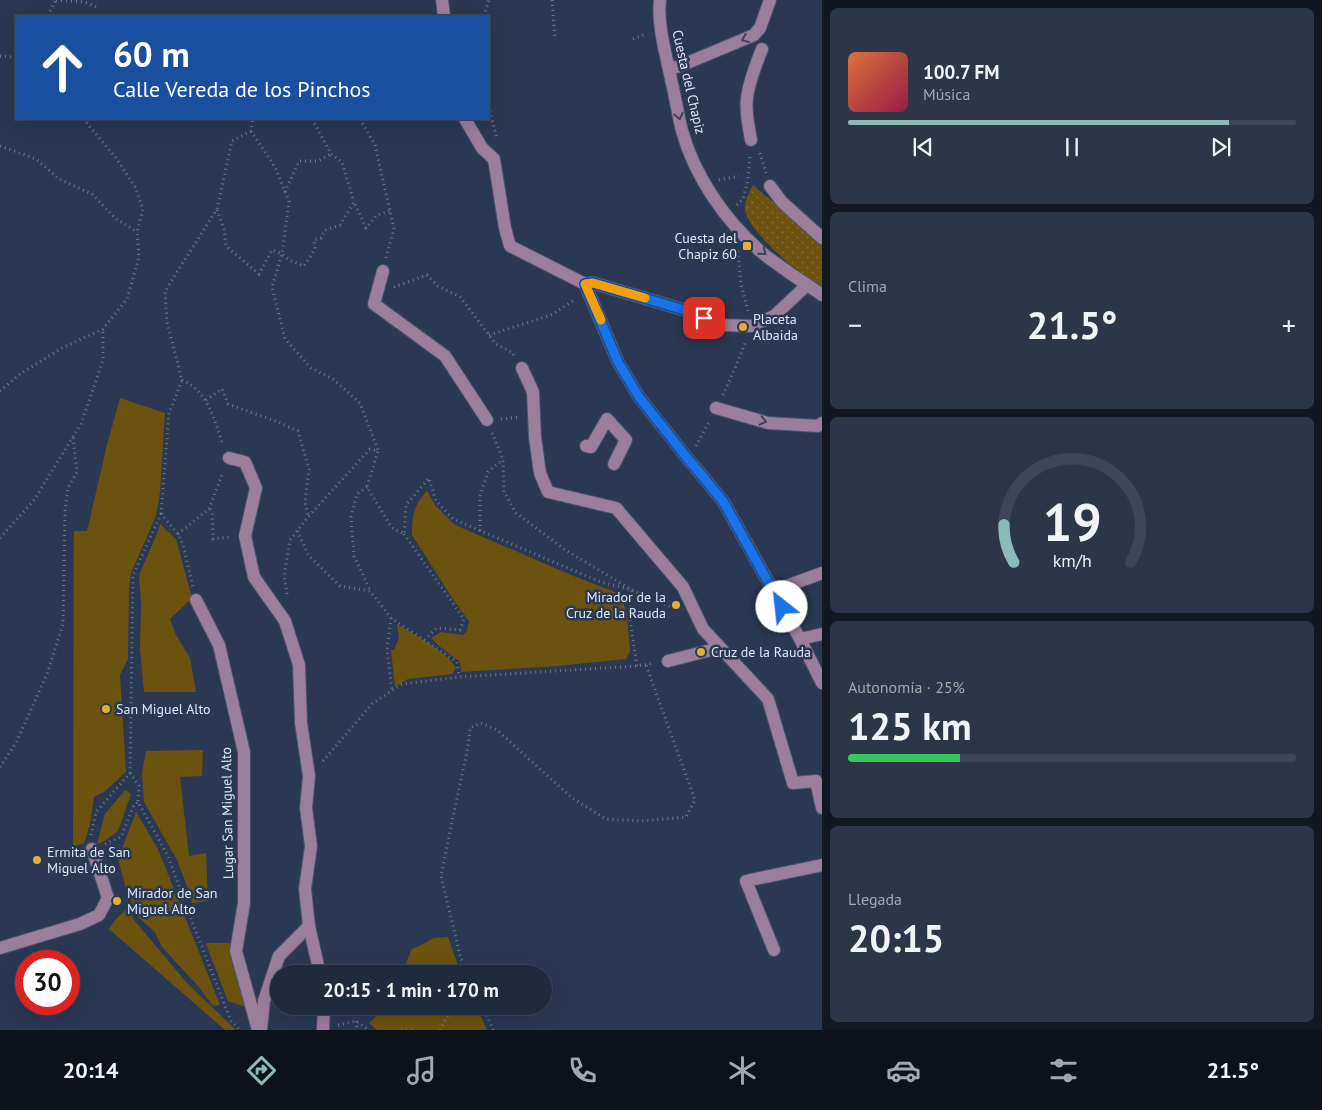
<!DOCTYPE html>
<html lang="es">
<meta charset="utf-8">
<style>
:root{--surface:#202a3e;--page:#2d3649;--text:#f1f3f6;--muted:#a2a7b0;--line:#3d4658;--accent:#8bbbb9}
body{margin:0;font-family:"PT Sans",sans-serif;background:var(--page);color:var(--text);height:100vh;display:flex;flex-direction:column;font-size:19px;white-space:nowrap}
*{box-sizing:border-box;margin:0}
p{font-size:16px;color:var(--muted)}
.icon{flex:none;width:28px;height:28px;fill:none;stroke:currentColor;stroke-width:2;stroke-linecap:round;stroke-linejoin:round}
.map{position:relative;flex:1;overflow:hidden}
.panel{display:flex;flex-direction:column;gap:8px;padding:8px;background:#121722;width:500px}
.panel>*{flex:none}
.banner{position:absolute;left:15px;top:15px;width:475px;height:105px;border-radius:0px;box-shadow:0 5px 20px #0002,0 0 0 1px var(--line);background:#1a4fa0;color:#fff;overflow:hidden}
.speed{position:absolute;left:15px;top:950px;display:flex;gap:10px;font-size:25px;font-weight:700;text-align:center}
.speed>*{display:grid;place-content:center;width:65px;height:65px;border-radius:50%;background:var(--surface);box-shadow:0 5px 20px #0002,0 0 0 1px var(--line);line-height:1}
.speed .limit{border:8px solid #d22;background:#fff;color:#111}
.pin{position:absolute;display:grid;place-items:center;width:42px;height:42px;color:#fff;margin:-21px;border-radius:10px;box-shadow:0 2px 8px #0006}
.me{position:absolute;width:55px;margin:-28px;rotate:331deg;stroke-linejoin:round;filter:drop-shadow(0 0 4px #0008)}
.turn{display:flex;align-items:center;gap:18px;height:105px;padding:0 15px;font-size:22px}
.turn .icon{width:65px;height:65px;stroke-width:2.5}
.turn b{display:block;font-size:35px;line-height:42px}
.big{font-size:38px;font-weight:600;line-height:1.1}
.panel .tile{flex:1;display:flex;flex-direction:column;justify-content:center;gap:8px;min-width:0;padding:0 18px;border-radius:8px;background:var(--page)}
.panel .dial{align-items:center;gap:0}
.dial svg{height:130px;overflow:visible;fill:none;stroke:var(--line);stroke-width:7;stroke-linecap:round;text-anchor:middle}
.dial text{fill:var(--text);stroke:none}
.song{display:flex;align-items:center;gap:15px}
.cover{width:60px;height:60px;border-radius:8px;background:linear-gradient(135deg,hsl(20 70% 55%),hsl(340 70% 35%))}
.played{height:5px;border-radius:2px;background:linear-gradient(90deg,var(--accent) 85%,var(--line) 85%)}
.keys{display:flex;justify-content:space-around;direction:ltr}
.heat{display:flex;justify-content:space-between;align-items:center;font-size:28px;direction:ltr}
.charge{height:8px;border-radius:4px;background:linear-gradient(90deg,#34c759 25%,var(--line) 0)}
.trip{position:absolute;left:270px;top:965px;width:282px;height:50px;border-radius:25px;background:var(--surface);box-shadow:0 5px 20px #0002,0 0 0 1px var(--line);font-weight:600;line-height:50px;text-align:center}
.menu{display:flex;height:80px;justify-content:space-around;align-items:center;background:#0d1119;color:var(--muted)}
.menu .icon{width:35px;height:35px}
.menu .selected{color:var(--accent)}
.menu b{font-size:22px;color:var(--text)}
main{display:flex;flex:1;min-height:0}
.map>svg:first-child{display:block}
</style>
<main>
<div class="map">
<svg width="822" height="1030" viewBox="0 0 822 1030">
<defs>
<pattern id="garden-dots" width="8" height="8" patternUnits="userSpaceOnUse" patternTransform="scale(1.25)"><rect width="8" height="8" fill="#6c520f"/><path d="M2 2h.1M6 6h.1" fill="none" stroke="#816b33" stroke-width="1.8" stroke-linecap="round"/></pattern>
</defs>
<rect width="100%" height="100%" fill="#2b3853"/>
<g fill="#6c520f">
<path d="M120 398 165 413 160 492 156 516 131 573 129 586 128 659 120 675 126 772 104 792 94 797 90 824 84 844 73 846 74 531H87L107 445Z"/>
<path d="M427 491 435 505 455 525 571 575 615 592 622 598 627 614 630 651 626 659 557 666 461 672 460 662 439 646 431 638 441 632 463 635 467 631 469 621C448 594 431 563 412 535 412 516 414 504 427 491Z"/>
<path d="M160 524 176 539 192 598 170 619 176 635 190 658 196 692H144L140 649 141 604 139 575 157 534Z"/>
<path d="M397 624C413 634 448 652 456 668L452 674 408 679 395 687 391 650H394L399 638Z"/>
<path d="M203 750 202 776 180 777 189 856 206 853 208 901 192 903 189 891 177 860 144 802 142 773 146 751Z"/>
<path d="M125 790 131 794 118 831 106 840 97 844 105 814Z"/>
<path d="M136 812 158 849 220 1005 213 1006 198 986 162 947 155 932 139 918 127 893 118 859Z"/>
<path d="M129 907 134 920 186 982 236 1030H225L109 929 115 920Z"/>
<path d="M448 937 461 974H400L406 964 411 950 434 938Z"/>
<path d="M207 943H227L232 944 246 1007 228 1001 206 944Z"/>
<path d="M368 1006H476L487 1030H377L369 1023 379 1014Z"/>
</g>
<path fill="url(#garden-dots)" d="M753 185 822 244V288C796 270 768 249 750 222 748 218 746 215 745 211 744 202 749 193 753 185Z"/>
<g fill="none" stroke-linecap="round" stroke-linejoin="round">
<g stroke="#47546d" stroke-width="14">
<g id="minor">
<path d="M442 0 444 16"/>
<path d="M660 0C657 24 666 55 671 79 675 96 678 114 682 131 695 177 725 220 760 251 779 267 802 281 822 295"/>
<path d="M669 69 680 66 754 35 760 28 770 0"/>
<path d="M465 119 482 148 494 159 505 228 510 246 585 284 593 283 688 311 720 325 752 326 774 316 807 285"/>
<path d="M751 140C749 127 745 112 747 98 749 81 756 65 762 49"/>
<path d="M770 186 782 202 822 238"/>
<path d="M383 271 374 304 445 356 487 420"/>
<path d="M585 284 618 362 639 397 688 459 723 501 800 639 822 683"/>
<path d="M522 368 533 392 535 437 540 473 548 492 616 508 683 587 703 629 768 699 793 783 816 781 822 808"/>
<path d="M716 408 768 423 818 426 822 423"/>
<path d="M586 446 591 447 607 419 626 440 614 464"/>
<path d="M229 458 245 462 256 488 245 536 254 577 285 621 299 665 301 723 309 776 306 808 311 846 305 889 309 926 320 974"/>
<path d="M773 591 822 573"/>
<path d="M196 600 219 645 244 752V903L236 951 258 1030"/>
<path d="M800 639 822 634"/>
<path d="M668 661 719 648"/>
<path d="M0 948 80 924 99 915 108 898 92 849"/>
<path d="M774 950 746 881 822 865"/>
<path d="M261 1030 264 1001 279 956 309 926"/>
<path d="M323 1030 324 1006"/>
</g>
</g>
<g stroke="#6b778e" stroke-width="3" stroke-dasharray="1 4" stroke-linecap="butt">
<path d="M56 0 84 2 97 7"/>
<path d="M552 0 555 39"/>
<path d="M50 16V11L56 0"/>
<path d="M484 16 489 0"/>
<path d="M633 39 646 34"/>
<path d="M0 56 16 57"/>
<path d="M489 106 497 140"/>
<path d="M312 119 331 154 342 162 354 202"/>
<path d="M360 119 375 145 394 229 386 258"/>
<path d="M251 131 275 167 289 201 282 254 272 287 285 339 311 368 333 379 360 403 378 450"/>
<path d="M0 146 36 159 59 179 92 194 115 218 137 232"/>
<path d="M760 153 766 173"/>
<path d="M719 180 739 176"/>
<path d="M285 192 299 161H318L331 154"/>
<path d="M737 205 743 199 748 180 750 155"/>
<path d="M217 210 224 229 226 246 259 274 272 250 282 254 289 260 304 266 315 249 314 240 321 238 325 230 340 225 354 202 366 228 377 215 390 211"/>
<path d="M738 251 741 284 748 311"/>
<path d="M394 287 427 275 438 286 460 297 496 344 513 353 514 356"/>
<path d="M489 335 551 315 576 299"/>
<path d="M182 380C209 392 214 420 223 445"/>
<path d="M0 391 20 374 62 348 103 329 127 299 139 257 137 232 143 209 135 187 116 158 90 127 84 119"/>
<path d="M723 395 736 366 746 341"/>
<path d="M206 400 222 389 228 404 278 422 298 431 309 469 305 502 308 516"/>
<path d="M501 419 520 417"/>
<path d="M492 433 503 459 504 492 516 513 564 549 632 590 671 607 677 611"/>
<path d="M696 446 710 420"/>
<path d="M367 487 357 494 351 517 354 556 370 590"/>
<path d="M210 509 212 514 213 539 229 537"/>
<path d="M161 514 169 413 182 380 167 322 165 291 217 209 232 141 251 131 253 119"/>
<path d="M297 531 309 556 340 586 370 591 391 618 457 662 459 677"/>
<path d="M480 531V496L488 472 502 460"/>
<path d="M178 534 209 509 223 472"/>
<path d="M404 534 464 619 460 630 437 628 425 639"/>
<path d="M0 538 34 500 81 424 103 360V329"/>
<path d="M287 594 284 576 290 540 308 517 370 449 378 451 367 487 392 528 404 534 406 505 429 478 436 501 453 519 598 581 632 590 629 614 637 666"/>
<path d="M391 618 387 650 392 691"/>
<path d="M323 761 372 704 402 684 459 677 637 666 654 663"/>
<path d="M0 767 16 743 47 674 63 624 65 511 68 488 77 472 73 437"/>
<path d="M130 773 139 786 138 802"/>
<path d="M91 835 96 812 130 773 133 575 161 514 178 534 183 545 193 587"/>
<path d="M105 844 121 837 134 805 138 802 168 856 191 919 231 1021 240 1030"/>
<path d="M468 974 461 959 441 876 453 817 468 747 470 728 481 723 497 730 572 798 606 819 642 821 686 817 695 800 646 665"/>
<path d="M483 1006 493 1030"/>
<path d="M356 1021 357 1030"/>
<path d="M338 1025 356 1021 369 1030"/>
<path d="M401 1030H414"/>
<path d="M440 1030 453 1006"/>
</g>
<use href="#minor" stroke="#9b7e9c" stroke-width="12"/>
</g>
<defs><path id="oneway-chevron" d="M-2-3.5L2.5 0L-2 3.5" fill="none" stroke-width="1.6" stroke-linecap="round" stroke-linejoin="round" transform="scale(1.25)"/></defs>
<g stroke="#3c425e">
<use href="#oneway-chevron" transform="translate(745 39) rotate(157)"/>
<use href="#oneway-chevron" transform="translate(679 116) rotate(78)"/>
<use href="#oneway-chevron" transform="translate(763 252) rotate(39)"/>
<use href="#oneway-chevron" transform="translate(763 421) rotate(13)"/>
</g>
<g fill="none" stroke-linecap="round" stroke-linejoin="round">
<g stroke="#114b97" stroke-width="12">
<path id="route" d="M704 318 688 311 593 283 585 284 618 362 639 397 688 459 723 501 782 607"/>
</g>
<use href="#route" stroke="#1a73e8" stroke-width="9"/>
<path stroke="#f59e0b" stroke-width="9" d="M601 320 585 284 593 283 645 298"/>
</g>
<g fill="#e2af34" stroke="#2b3853" stroke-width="2">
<rect x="742" y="241" width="10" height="10" rx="2.5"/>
<circle cx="743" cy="327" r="5"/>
<circle cx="676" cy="605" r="5"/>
<circle cx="701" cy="652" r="5"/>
<circle cx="106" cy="709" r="5"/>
<circle cx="37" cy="860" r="5"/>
<circle cx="117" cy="901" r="5"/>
</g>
<g text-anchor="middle" stroke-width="5" stroke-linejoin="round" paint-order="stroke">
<g font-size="14" fill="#dde6f7" stroke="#2b3853">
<text transform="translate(689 82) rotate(77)" y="5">Cuesta del Chapiz</text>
<text transform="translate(227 813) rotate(-91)" y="5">Lugar San Miguel Alto</text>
</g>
<g font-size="14" fill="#dde6f7" stroke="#2b3853" text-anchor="start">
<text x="737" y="243" text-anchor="end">Cuesta del<tspan x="737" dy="16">Chapiz 60</tspan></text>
<text x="753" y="324">Placeta<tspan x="753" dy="16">Albaida</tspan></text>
<text x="666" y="602" text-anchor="end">Mirador de la<tspan x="666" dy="16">Cruz de la Rauda</tspan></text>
<text x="711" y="657">Cruz de la Rauda</text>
<text x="116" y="714">San Miguel Alto</text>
<text x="47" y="857">Ermita de San<tspan x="47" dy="16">Miguel Alto</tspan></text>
<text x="127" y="898">Mirador de San<tspan x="127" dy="16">Miguel Alto</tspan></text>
</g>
</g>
</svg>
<div class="speed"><div class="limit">30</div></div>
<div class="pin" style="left:704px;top:318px;background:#d93025"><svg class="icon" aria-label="arrive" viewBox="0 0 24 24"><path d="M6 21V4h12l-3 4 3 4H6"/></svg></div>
<svg class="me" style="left:782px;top:607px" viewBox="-20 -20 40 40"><circle r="19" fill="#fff"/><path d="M0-13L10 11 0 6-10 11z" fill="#1a73e8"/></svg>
<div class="trip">20:15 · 1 min · 170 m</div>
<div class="banner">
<div class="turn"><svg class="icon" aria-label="ahead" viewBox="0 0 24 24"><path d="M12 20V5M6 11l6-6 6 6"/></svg><div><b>60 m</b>Calle Vereda de los Pinchos</div></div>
</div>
</div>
<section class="panel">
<div class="tile">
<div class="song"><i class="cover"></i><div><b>100.7 FM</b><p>Música</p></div></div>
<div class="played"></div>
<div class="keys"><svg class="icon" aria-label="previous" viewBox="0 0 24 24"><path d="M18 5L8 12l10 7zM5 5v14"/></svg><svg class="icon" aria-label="pause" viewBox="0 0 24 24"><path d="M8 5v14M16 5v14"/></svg><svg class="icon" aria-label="next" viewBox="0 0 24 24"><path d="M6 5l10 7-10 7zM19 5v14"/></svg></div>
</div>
<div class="tile"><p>Clima</p>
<div class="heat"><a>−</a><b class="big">21.5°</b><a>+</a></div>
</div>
<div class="tile dial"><svg viewBox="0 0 100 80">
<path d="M14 69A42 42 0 1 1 86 69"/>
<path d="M14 69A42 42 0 0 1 8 46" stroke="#8bbbb9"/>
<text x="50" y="56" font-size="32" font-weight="700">19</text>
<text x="50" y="72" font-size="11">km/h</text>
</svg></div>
<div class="tile"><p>Autonomía · 25%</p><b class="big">125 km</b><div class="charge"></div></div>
<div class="tile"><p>Llegada</p><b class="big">20:15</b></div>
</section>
</main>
<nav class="menu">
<b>20:14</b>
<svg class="icon selected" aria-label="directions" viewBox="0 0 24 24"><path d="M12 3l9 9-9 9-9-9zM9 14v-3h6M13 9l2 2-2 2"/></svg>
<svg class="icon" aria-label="music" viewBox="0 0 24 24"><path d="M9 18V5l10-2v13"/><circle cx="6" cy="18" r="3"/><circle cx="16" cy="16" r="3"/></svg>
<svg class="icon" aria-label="phone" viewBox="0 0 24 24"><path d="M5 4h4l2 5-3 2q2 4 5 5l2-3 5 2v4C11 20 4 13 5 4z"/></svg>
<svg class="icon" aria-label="climate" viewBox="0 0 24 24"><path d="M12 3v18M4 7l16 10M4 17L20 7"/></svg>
<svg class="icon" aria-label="car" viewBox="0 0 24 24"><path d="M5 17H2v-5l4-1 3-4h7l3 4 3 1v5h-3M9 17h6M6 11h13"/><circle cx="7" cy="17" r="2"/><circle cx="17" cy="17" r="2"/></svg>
<svg class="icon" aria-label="filters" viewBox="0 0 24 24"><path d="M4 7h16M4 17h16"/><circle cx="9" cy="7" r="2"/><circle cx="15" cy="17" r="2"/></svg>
<b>21.5°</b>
</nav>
